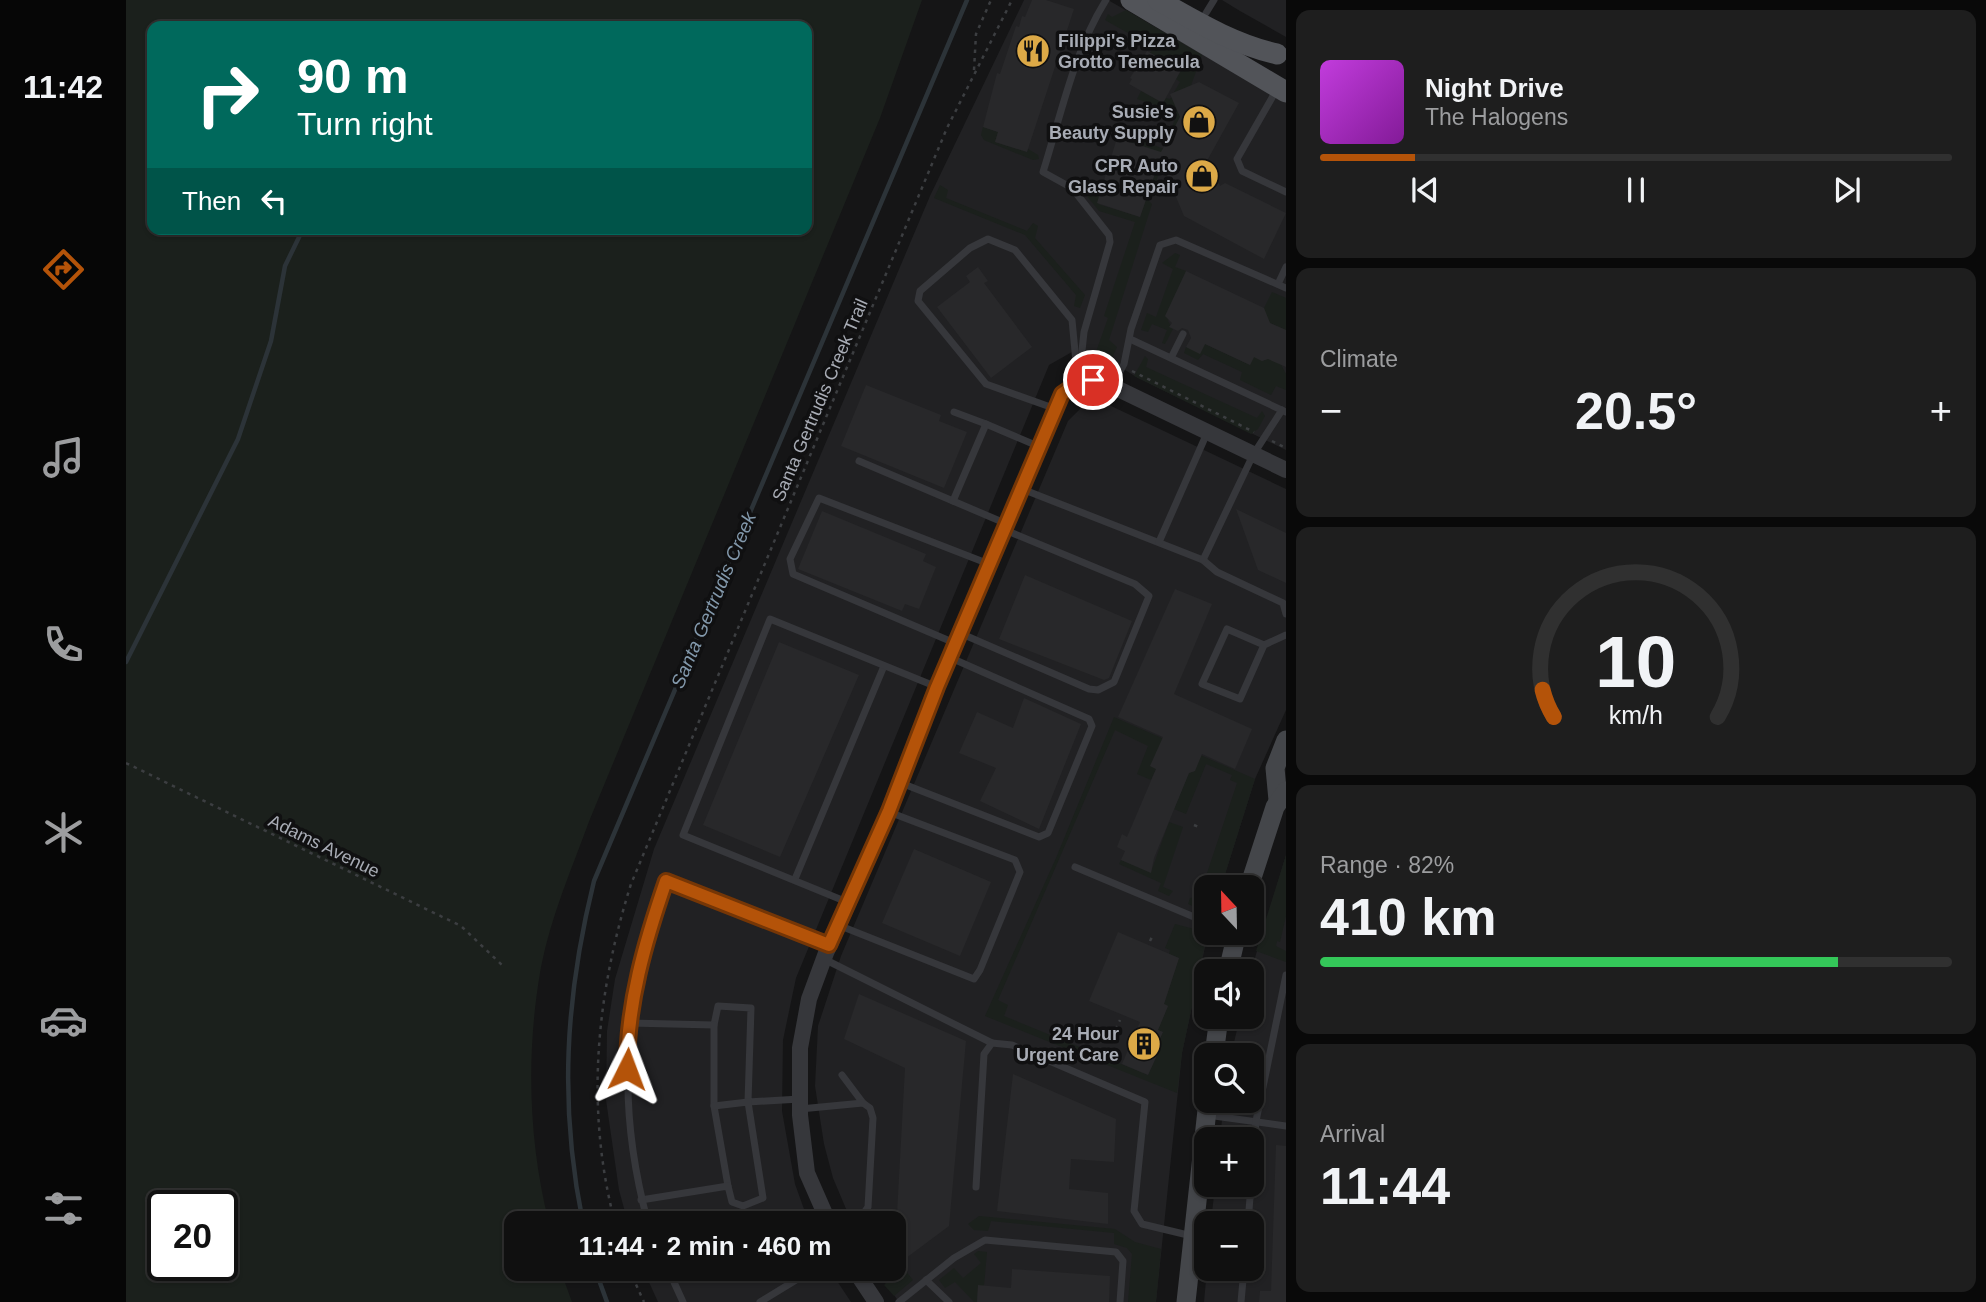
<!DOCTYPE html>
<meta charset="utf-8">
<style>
:root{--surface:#101010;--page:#1e1e1e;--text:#f1f3f6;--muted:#9c9d9f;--line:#303030;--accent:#b45309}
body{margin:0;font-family:Arial,sans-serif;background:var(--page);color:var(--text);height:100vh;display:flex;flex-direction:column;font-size:26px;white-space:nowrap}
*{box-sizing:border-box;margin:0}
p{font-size:23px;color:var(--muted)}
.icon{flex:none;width:38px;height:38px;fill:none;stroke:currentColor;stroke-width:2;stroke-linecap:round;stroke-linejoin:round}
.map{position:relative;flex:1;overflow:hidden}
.sheet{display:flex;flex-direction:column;gap:10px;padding:10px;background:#090909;width:700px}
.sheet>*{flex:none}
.top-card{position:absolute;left:21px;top:21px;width:665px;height:214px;border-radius:14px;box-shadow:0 2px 5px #0004,0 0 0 2px var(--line);background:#00695c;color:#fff;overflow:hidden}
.needle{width:46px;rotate:338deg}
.tools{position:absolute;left:1068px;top:875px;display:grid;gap:14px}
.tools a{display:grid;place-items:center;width:70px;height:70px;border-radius:14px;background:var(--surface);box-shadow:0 2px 5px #0004,0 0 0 2px var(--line);font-size:35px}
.speed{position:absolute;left:21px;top:1190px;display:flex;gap:14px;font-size:35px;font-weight:700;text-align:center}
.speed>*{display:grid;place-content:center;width:91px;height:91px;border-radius:50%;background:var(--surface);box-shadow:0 2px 5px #0004,0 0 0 2px var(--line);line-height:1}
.speed .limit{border:4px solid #111;border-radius:10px;background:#fff;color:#111}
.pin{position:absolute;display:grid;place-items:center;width:60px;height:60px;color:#fff;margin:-30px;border:4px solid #fff;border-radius:50%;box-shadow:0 2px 7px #0007}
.me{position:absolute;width:77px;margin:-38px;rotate:3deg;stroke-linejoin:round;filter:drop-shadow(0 0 5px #0008)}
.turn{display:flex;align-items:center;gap:24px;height:147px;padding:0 35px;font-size:32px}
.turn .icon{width:91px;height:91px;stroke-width:2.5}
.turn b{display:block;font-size:49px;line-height:60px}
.then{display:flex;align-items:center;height:66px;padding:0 35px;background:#0003;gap:14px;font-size:26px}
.big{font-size:52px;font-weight:600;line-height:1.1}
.sheet .tile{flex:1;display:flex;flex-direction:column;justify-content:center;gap:10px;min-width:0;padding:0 24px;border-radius:14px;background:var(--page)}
.sheet .dial{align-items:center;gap:0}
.dial svg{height:182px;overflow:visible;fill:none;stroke:var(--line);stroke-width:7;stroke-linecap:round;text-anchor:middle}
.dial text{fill:var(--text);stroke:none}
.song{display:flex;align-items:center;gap:21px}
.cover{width:84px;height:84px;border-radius:10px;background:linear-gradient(135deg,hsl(290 70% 55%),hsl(290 70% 35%))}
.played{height:7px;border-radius:4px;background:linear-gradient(90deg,var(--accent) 15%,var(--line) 15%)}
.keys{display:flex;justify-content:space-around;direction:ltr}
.heat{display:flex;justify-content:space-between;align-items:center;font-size:38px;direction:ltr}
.charge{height:10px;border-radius:5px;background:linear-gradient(90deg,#34c759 82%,var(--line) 0)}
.trip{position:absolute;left:378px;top:1211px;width:402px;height:70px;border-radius:14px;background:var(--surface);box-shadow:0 2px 5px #0004,0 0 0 2px var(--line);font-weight:600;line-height:70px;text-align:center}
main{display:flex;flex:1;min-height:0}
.dock{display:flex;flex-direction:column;width:126px;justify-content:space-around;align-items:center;background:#060606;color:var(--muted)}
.dock .icon{width:49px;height:49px}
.dock .selected{color:var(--accent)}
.dock b{font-size:32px;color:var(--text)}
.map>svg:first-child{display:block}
</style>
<main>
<nav class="dock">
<b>11:42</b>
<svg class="icon selected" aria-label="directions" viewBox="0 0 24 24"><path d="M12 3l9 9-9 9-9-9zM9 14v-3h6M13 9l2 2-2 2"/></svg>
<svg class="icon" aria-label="music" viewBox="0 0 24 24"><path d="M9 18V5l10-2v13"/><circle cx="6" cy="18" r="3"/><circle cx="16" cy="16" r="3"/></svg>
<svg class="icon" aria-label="phone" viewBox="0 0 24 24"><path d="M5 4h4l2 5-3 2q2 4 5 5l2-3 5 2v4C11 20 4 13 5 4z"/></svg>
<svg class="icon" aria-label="climate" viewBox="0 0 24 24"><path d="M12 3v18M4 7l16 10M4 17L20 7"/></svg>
<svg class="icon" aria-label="car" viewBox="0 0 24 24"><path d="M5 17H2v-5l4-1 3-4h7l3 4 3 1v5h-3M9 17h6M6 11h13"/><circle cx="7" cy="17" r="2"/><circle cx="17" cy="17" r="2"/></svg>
<svg class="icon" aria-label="filters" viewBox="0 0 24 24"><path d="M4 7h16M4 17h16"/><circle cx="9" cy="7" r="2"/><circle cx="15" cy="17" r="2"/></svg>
</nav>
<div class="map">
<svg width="1160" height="1302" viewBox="0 0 1160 1302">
<rect width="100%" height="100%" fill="#151516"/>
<g fill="#212123">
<path d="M898 0H982L1160 102V450L1012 378 970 352H946L923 365 670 978 657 1040 656 1111 669 1184 683 1223H502L493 1190 480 1100 481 1031 489 979 528 849 804 196Z"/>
<path d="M1096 0H1160V37L1114 11Z"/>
<path d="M971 403 983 405 1160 489V710L1129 779 1095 887H1080L1082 933 1056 1053 1030 1302H773L749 1269H768V1223H726L707 1178 698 1144 689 1086 692 1026 715 956 942 421 959 404Z"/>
<path d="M1160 855V1302H1078L1081 1269H1125V1223H1085L1089 1185H1125V1139H1094L1098 1101H1125V1055H1105L1114 1017H1125V971Z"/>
<path d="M517 1269H703L725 1302H532Z"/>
</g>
<g fill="#1b201c" fill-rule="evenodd">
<path d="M0 0H796L754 118 464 819C446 868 425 916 415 967 400 1051 402 1140 423 1223H390V1269H434L446 1302H0ZM26 26H681V229H26ZM37 1206H96V1265H37Z"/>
<path d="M1000 10 1076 55 1023 201 1026 204 983 340 991 347 985 360 970 352 982 318 978 316 1009 222 973 211 960 195 974 196 972 204 1014 217 1028 176 1023 148 1000 141 1002 135 1038 149 1049 119 1045 117V110L1011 99 1015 91 1037 103 1040 98 1044 99 1054 82 1050 79 1055 71 1024 53 1030 43 1005 30 1002 33 979 20 982 14 986 17Z"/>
<path d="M857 127 872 132 869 142 901 152 902 149 912 155 913 159 907 160 858 140 855 135Z"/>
<path d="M814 185 822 190 820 198 901 231 907 223 912 226 909 238 959 295 954 308 948 306 950 295 899 235 808 198Z"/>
<path d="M1049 253 1054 255 1049 267 1060 271 1042 321 1047 329 1039 344 1036 343 1041 330 1026 324 1022 332 1015 330 1021 313 1030 317 1047 269 1036 263Z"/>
<path d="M1146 292 1160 298V330L1144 323 1137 310Z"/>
<path d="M1079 344 1124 365 1128 357 1136 361 1150 355 1160 374V390L1150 386 1145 395 1114 380 1116 372 1077 354 1072 360 1058 353 1060 347 1074 354Z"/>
<path d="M1019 356 1022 359 1020 367 1131 418 1136 411 1139 416 1132 429 1125 434 1012 378 1008 376Z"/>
<path d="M988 717 1129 779 1095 887H1080V912L1062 904 1064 898 1073 897 1111 783 1104 780 1106 775 1080 764 1060 814 1048 809 1063 773 1069 771 1025 766 1030 769 1025 780 1011 774 1022 746 989 730 872 1000 882 1005 878 1016 1022 1075 1033 1051 1029 1049 1037 1032 1032 1030 1042 1006 1038 1004 1053 958 1043 954 1044 950 1039 948 1049 924 1076 931 1080 940 1056 1053 1051 1093 859 1016 930 858Z"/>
<path d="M1043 822 1057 827 1037 887 1047 891 1043 896 1032 891 1035 883 993 864 995 860 1025 872Z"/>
<path d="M1160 855V916L1154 942 1151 941 1150 946 1160 951V962L1130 951Z"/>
<path d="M853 1216 989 1229 1009 1242 1035 1249 1030 1302H1002L1006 1254 1001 1248 988 1244V1233L865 1221 862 1231 848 1230 842 1224Z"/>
<path d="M852 1251 861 1252 858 1286H852L851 1302H848L829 1282 819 1288 813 1280 828 1268 837 1278 855 1263 848 1254Z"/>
<path d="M779 1270 787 1280 768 1296 758 1285Z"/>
</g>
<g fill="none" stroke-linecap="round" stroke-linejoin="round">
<g stroke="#2c3338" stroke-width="4.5">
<path d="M0 662 112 439 145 341 159 266 177 229"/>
<path d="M457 1223C433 1105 439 998 468 881L841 0"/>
<path d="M469 1269 481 1302"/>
</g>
</g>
<g fill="#28282a">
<path d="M906 0H920L948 9 901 152 869 142 872 132 857 127 871 73 874 74 890 26 893 27 896 16 899 17Z"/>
<path d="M1021 51 1055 70 1037 103 1003 84 1006 79 1004 78Z"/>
<path d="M1073 82 1113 103 1082 159 1094 186 1099 183 1160 213 1138 259 1058 216 1034 159 1014 217 971 203 991 138 1035 152 1054 117 1044 94Z"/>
<path d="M852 267 862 281 858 283 906 347 865 378 811 307 844 282 840 276Z"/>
<path d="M1060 271 1138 308 1144 323 1160 330V367L1142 359 1136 361 1128 357 1124 365 1079 344 1074 354 1060 347 1065 338 1062 330 1056 328 1052 331 1043 327 1046 323 1039 316Z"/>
<path d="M740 385 815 415 813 421 841 432 818 488 715 446Z"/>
<path d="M1110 509 1160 533V583L1132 570Z"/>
<path d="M696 511 800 554 797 561 810 567 793 609 779 604 776 611 672 569Z"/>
<path d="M899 575 1006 621 983 678 978 680 873 639Z"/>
<path d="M1049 589 1086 604 1048 694 1126 729 1109 769 1076 754 1069 771 1063 773 1028 858 1025 873 995 860 999 851 991 847 996 834 1001 837 1030 769 1024 766 1037 737 992 717Z"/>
<path d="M653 642 733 675 654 857 577 825Z"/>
<path d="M898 698 955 724 913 829 854 801 870 768 833 753 851 712 887 728Z"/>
<path d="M788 849 865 882 834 956 756 923Z"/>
<path d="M992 932 1053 958 1038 1004 1042 1006 1032 1030 1037 1032 1029 1049 1033 1051 1022 1075 996 1064 1014 1022 963 1001Z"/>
<path d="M733 994 840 1041 823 1226 776 1261 769 1250 779 1068 718 1039Z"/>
<path d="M887 1074 990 1119 988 1162 945 1159 943 1189 982 1193V1224L871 1211Z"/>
<path d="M1150 1145 1160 1146V1302H1133L1134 1291H1145Z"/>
<path d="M886 1269 984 1276 983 1302H851L852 1285 885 1288Z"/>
</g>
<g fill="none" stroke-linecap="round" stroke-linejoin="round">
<g stroke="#3c3e41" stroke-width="2.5" stroke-dasharray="3.5 5" stroke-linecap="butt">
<path d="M848 70 850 34 865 0"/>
<path d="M1006 371 1128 432"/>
<path d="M1146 441 1160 448"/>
<path d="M0 763 335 926 376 965"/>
<path d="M1068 825 1075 828"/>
<path d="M1024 941 1026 937"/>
<path d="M986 1037 994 1020"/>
<path d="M489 1223C459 1109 470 995 505 884L821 128 886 0"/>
<path d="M503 1269 518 1302"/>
</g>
<g stroke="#36373b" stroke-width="7">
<path d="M1080 13 1088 0"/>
<path d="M1151 89 1111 159 1116 171 1160 192"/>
<path d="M1152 284 1160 267"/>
<path d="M1004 339 1160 412"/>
<path d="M1046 356 1057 334"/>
<path d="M954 369 958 332 984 242 983 235 946 188 917 172C935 115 948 51 980 0"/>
<path d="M987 385 998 364 1005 329 1034 245 1050 240 1160 288"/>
<path d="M930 409 860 384 792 301 794 291 844 248 862 239 889 250 946 320 952 383"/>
<path d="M828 412 860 424"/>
<path d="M733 461 827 501"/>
<path d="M896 489 1077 560 1091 572 1157 603 1160 614"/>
<path d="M881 524 827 501 860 424 914 447"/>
<path d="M1033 542 1081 433"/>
<path d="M1077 560 1127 455 1156 410"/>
<path d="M836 634 963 689 972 690 988 682 1023 596 1009 584 879 530"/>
<path d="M831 644 667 574 664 559 693 498 863 564"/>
<path d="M1138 645 1101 629 1076 684 1114 699 1138 645 1160 635"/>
<path d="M775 783 913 837 922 833 966 726 963 719 825 658"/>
<path d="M949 867 1080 922"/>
<path d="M669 879 758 666"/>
<path d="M721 902 557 835 644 619 811 687"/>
<path d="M712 925 848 979 854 970 894 872 889 860 763 812"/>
<path d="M698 959 866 1043"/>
<path d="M504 1023 588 1025 592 1006 625 1008 622 1102 674 1099"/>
<path d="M588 1025V1106L602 1186"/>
<path d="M716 1075 737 1103"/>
<path d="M674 1109 737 1103 744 1108 747 1118 742 1207 735 1217 724 1223"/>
<path d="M1081 1115 1160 1126"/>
<path d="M1125 1183 1130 1121 1160 975"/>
<path d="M850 1187 858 1054 866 1043 886 1045 1019 1102 1008 1211 1016 1224 1066 1236"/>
<path d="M515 1200 602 1186 606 1202 617 1206 637 1198 622 1102 588 1106"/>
<path d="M522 1223C488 1097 499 1003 540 881L702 945"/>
<path d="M1122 1223 1125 1185"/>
<path d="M542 1269 557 1302"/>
<path d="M800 1280 823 1302"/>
<path d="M634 1302 688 1269"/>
<path d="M773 1302 828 1258 859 1240 990 1252 997 1261 994 1302"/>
<path d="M1115 1302 1118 1269"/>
</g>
<g stroke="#36373b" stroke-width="16">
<path d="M703 1223 681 1173 674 1115V1048L683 999 700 953 763 812 811 687 936 394C954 381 965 380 986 386L1160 470"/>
<path d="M728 1269 750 1302"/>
</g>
<g stroke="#44464a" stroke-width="19">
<path d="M1152 800 1149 768 1160 740"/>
<path d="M1123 887 1149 807 1160 791"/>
<path d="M1102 971 1111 933"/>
<path d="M1088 1055 1093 1017"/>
<path d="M1060 1302 1082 1101"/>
</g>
<g stroke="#525459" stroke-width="21">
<path d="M1005 0 1160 92"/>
<path d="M1032 0C1071 22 1107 44 1151 54"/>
</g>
</g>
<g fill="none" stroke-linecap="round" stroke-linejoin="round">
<g stroke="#753606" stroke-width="18">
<path id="route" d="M501 1069C501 1004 519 942 540 881L703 945 763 811 811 687 936 394 952 383 967 380"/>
</g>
<use href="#route" stroke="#b45309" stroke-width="12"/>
</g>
<defs>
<g id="restaurant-disc" transform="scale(1.75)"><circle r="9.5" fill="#dca947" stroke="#101011"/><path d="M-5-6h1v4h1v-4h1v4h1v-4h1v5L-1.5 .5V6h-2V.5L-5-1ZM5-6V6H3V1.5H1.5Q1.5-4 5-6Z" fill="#111"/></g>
<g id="shop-disc" transform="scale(1.75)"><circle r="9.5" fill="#dca947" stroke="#101011"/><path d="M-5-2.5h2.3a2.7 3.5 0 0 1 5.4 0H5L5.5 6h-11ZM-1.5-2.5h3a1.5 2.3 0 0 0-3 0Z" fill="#111"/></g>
<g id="building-disc" transform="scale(1.75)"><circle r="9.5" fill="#dca947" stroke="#101011"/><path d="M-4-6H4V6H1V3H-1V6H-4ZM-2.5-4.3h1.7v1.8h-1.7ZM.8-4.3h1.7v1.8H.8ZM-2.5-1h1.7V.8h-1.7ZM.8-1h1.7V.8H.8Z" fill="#111"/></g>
</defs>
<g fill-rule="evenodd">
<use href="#restaurant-disc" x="907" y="51"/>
<use href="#shop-disc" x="1073" y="122"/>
<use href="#shop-disc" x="1076" y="176"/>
<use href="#building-disc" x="1018" y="1044"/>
</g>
<g text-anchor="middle" stroke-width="7" stroke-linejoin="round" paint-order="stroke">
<g font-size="18" font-weight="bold" fill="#a8acb5" stroke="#101011" text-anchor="end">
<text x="932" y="47" text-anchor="start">Filippi's Pizza<tspan x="932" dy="21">Grotto Temecula</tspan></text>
<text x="1048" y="118">Susie's<tspan x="1048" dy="21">Beauty Supply</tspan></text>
<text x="1052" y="172">CPR Auto<tspan x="1052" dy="21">Glass Repair</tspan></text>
<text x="993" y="1040">24 Hour<tspan x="993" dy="21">Urgent Care</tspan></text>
</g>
<g font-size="18" fill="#a8acb5" stroke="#101011">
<text transform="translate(694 400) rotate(-67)" y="6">Santa Gertrudis Creek Trail</text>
<text transform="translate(198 846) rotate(26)" y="6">Adams Avenue</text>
</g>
<g font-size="19" font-style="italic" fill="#8399ac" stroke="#101011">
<text transform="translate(587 600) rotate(-67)" y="7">Santa Gertrudis Creek</text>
</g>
</g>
</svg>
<div class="tools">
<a><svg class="needle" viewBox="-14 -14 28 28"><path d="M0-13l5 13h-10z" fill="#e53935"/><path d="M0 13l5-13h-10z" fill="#9c9d9f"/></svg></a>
<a><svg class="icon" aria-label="sound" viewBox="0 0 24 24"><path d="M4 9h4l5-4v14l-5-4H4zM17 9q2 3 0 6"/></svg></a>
<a><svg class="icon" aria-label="search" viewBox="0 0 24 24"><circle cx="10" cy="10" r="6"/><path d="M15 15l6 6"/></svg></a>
<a>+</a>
<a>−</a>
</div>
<div class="speed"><div class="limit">20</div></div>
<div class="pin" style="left:967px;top:380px;background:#d93025"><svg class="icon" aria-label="arrive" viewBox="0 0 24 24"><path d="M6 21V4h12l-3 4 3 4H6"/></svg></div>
<svg class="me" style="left:501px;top:1069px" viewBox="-20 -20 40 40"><path d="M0-17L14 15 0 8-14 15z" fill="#b45309" stroke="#fff" stroke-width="4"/></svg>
<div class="trip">11:44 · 2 min · 460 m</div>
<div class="top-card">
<div class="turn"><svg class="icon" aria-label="right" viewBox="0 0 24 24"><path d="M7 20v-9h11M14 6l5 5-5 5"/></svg><div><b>90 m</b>Turn right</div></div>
<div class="then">Then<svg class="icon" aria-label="left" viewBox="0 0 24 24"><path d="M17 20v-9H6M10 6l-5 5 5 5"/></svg></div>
</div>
</div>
<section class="sheet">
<div class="tile">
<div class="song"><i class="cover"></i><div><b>Night Drive</b><p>The Halogens</p></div></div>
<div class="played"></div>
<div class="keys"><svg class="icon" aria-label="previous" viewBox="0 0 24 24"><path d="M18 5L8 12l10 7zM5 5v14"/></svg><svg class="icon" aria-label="pause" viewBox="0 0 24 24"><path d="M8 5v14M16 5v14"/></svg><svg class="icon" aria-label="next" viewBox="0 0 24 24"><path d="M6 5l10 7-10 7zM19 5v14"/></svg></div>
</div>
<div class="tile"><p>Climate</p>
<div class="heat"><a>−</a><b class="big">20.5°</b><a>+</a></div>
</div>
<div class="tile dial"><svg viewBox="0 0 100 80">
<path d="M14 69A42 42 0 1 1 86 69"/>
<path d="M14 69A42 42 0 0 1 9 57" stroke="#b45309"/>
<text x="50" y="56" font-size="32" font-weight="700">10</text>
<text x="50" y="72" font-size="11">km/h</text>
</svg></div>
<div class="tile"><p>Range · 82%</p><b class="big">410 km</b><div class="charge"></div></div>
<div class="tile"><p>Arrival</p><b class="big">11:44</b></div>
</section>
</main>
